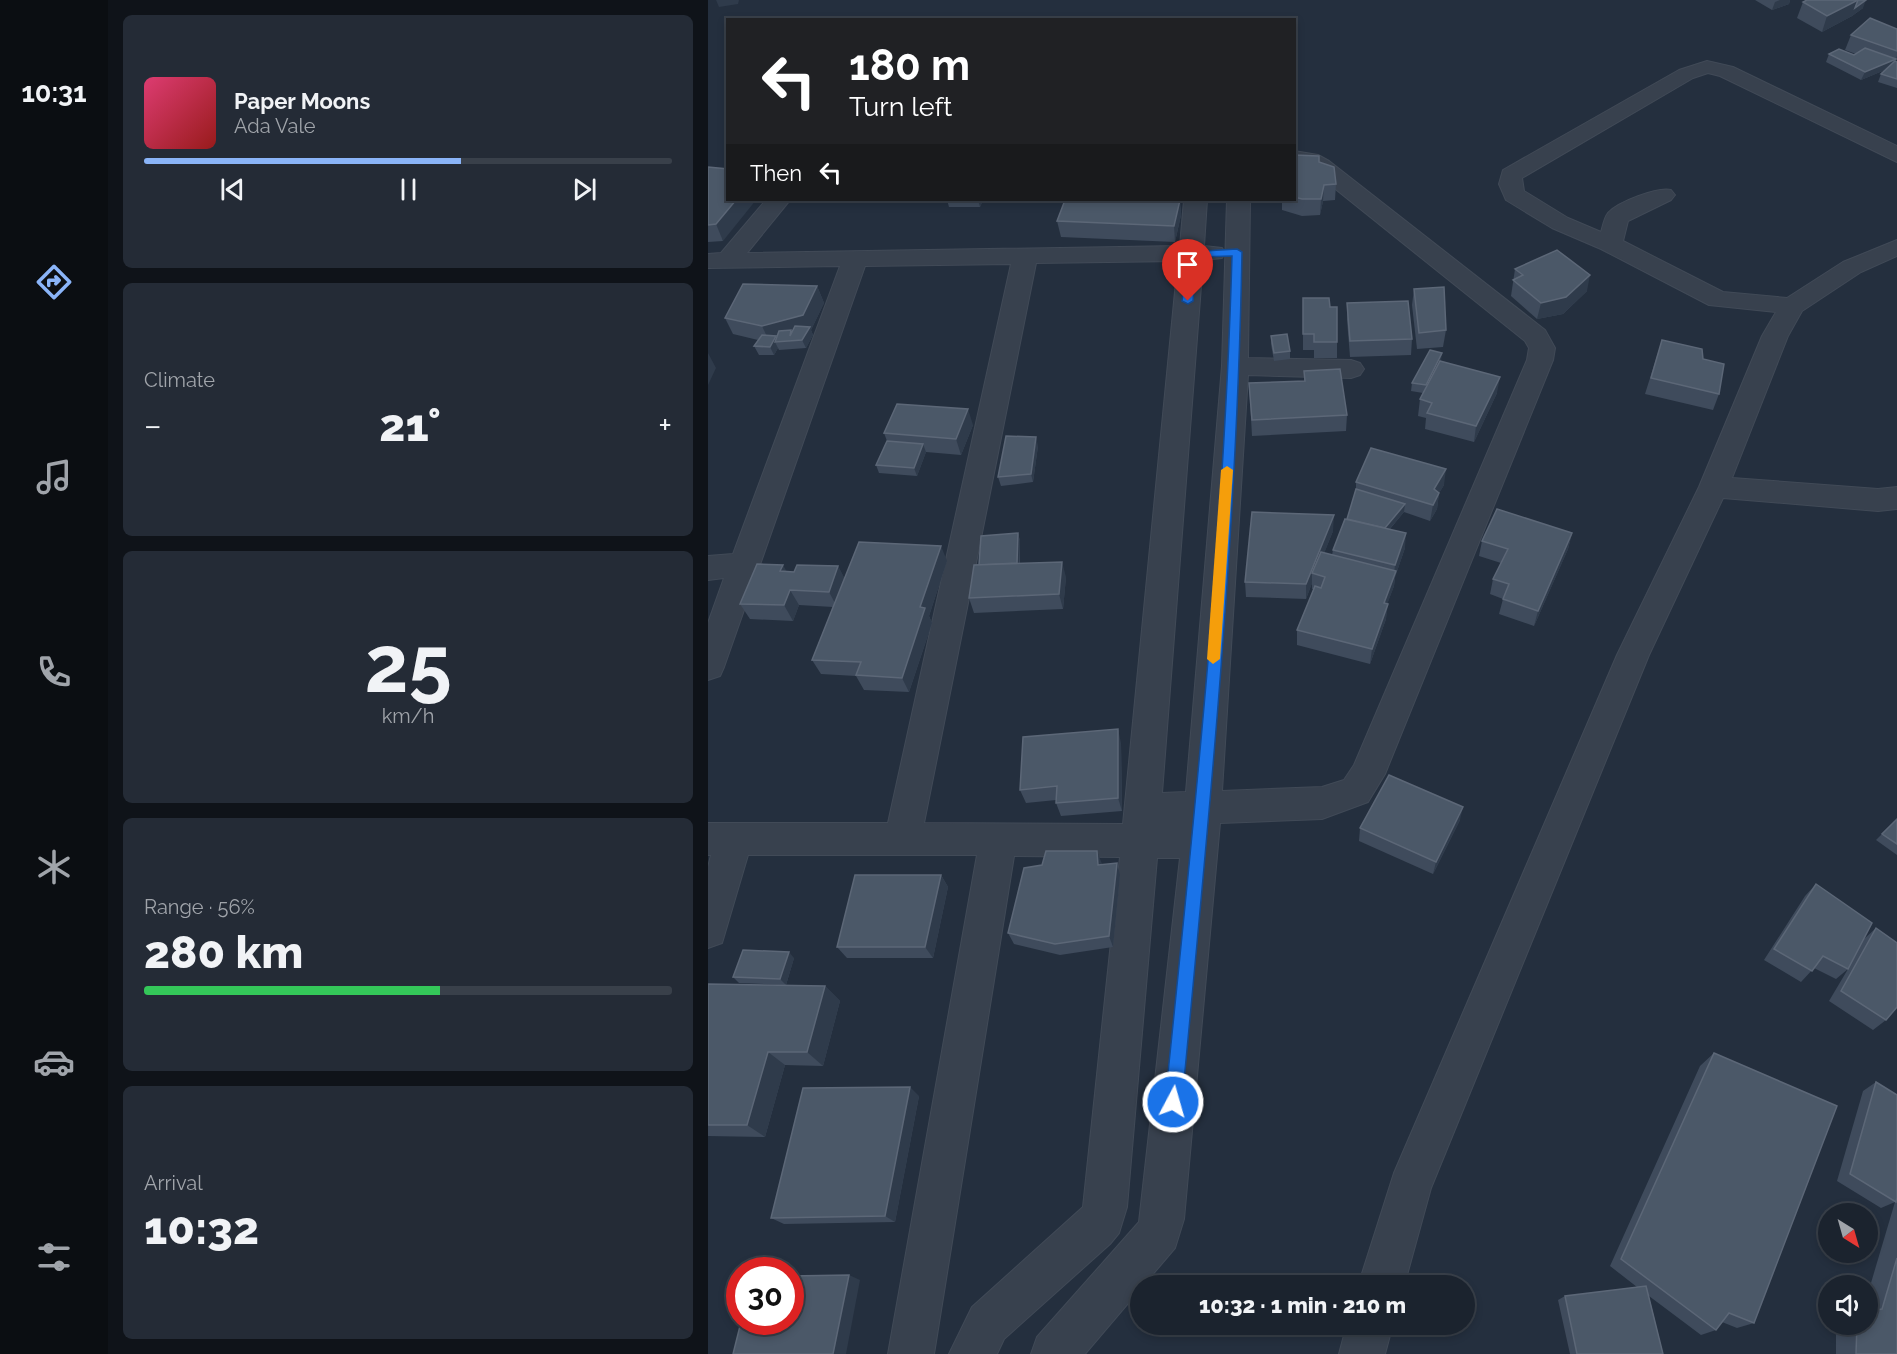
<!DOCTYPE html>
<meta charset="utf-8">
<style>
:root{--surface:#1b232e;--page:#242b36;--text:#f1f3f6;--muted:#a0a4aa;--line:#39404a;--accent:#8ab4f8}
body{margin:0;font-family:Raleway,sans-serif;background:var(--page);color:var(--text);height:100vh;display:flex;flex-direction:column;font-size:22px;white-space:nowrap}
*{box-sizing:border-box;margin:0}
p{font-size:20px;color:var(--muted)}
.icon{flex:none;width:33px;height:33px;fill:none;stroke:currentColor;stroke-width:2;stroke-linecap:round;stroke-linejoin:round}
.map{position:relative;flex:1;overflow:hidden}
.drawer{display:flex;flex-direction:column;gap:15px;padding:15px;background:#0f1319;width:600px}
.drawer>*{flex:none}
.hud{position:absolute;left:18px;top:18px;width:570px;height:183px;border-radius:0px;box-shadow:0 3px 9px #0003,0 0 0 2px var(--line);background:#202124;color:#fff;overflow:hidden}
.needle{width:39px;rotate:143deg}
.controls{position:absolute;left:1110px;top:1203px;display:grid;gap:12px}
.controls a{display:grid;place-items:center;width:60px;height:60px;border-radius:50%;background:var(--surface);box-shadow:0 3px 9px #0003,0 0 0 2px var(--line);font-size:30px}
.speed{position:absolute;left:18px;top:1257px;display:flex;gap:12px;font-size:30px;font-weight:700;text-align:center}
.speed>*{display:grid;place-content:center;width:78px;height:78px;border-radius:50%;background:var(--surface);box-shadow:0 3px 9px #0003,0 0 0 2px var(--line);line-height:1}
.speed .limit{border:9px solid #d22;background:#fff;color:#111}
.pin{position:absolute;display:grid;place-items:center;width:51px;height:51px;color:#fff;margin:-62px -26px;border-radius:50% 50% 50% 0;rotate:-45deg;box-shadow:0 0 6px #0007}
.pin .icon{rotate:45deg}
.me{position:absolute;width:66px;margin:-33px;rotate:6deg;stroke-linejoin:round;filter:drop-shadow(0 0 4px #0008)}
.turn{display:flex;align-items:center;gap:21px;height:126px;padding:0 24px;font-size:27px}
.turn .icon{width:78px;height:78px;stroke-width:2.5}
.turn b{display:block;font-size:42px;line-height:51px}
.then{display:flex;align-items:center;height:57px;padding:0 24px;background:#0003;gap:12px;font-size:22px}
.big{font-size:45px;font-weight:800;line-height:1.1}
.drawer .widget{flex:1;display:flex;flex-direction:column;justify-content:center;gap:9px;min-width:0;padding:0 21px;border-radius:9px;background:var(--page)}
.drawer .dial{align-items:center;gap:0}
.dial b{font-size:78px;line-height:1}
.song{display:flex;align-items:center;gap:18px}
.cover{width:72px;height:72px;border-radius:9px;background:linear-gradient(135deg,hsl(340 70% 55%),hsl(0 70% 35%))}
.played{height:6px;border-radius:3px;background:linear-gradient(90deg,var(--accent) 60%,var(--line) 60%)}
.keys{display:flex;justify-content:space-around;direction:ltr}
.heat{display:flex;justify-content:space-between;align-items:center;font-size:33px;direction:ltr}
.charge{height:9px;border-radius:4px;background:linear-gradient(90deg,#34c759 56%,var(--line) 0)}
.trip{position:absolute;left:422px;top:1275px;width:345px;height:60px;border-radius:30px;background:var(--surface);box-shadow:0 3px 9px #0003,0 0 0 2px var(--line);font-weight:800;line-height:60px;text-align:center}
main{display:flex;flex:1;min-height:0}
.menu{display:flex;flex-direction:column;width:108px;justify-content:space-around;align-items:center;background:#0b0e12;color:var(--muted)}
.menu .icon{width:42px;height:42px}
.menu .current{color:var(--accent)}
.menu b{font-size:27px;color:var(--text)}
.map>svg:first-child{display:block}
</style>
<main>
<nav class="menu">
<b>10:31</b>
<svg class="icon current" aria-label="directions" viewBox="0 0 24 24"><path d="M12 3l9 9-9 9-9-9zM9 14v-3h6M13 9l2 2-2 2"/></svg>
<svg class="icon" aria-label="music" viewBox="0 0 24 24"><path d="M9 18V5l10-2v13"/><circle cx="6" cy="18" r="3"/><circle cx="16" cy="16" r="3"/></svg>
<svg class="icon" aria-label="phone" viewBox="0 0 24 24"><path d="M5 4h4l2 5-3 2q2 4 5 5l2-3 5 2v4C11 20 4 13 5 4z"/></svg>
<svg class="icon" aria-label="climate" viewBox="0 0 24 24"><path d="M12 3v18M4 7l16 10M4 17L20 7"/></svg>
<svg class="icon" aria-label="car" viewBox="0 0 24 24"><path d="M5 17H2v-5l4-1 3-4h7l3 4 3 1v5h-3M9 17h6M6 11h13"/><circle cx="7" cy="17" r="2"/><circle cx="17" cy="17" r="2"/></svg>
<svg class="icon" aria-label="filters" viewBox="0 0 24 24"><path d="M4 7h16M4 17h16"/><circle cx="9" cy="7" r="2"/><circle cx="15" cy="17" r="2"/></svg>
</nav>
<section class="drawer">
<div class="widget">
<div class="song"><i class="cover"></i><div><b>Paper Moons</b><p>Ada Vale</p></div></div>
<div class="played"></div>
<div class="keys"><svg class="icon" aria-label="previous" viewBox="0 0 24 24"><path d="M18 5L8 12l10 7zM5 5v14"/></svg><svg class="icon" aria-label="pause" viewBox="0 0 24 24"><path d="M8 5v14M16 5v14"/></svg><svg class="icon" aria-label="next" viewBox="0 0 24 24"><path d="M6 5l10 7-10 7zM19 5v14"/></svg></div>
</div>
<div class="widget"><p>Climate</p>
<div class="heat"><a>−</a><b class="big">21°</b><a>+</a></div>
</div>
<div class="widget dial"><b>25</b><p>km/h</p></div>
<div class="widget"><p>Range · 56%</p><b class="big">280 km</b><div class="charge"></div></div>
<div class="widget"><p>Arrival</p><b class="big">10:32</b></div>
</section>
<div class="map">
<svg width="1189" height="1354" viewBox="0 0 1189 1354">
<rect width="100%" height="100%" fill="#242f3e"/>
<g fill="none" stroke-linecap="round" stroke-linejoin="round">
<g stroke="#414a57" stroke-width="2">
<g id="minor">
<path d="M999 61 1025 67 1189 146V162L1012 76 1000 73 985 78 814 178 816 191 860 218 893 232C895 226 896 218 900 213 910 202 949 187 963 190L967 195 963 200 920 221 915 241 1015 292 1079 298 1135 262 1189 240V256L1153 272 1094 311 1080 336 1024 478 1170 489 1189 487V509L1170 511 1015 498 941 655 723 1188 696 1286H650L686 1173 909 655 991 487 1054 336 1068 312 1001 305 893 249 844 228 798 200 791 184 795 170 971 70Z"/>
<path d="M586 151 610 155 621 161 837 330 847 348 845 360 677 774 660 802 614 819 512 823 476 1219 467 1248 377 1354H323L329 1337 431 1222 472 858H449L419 1207 411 1233 402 1244 296 1339 289 1354H241L264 1307 375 1207 412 857 306 856 226 1354H180L269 855H40L14 943 0 948V867L3 855H0V823H180L303 264 157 266 16 667 12 676 0 680V623L16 578 0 580V556L25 554 132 266 0 268V254L13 253 58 200H82L39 253 472 246 476 200H499L496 246 514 248 517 253 514 258 495 260 454 793 478 792 514 366 519 200H542L540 358 643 360 652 363 656 369 652 375 643 378 540 375 514 791 614 787 636 780 646 765 819 360 821 348 817 341 605 171 586 165ZM470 261 415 824 216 823 328 263Z"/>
<path d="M639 1324H685L677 1354H631Z"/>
</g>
</g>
<use href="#minor" fill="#38414e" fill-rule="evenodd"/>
</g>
<g fill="#3f4b5c">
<path d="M1047 0H1082L1081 4 1064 10Z"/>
<path d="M1095 2 1155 8 1144 16 1114 32 1089 18Z"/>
<path d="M1189 29V58L1187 61 1189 62V88L1170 82 1173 74 1177 70 1153 80 1118 62 1121 54 1146 55 1148 54 1137 50 1143 35Z"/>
<path d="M586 155 611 162 628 184 627 200 615 201 612 215 594 216 574 210V200H586Z"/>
<path d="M0 167 15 241 0 242Z"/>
<path d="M239 200H275L272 207H241Z"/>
<path d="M472 200 473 215 467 242 353 237 349 221Z"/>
<path d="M807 269 879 291 855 314 829 319 803 296Z"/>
<path d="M109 286 116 303 103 330 105 335 98 348 71 350 70 348 66 355H51L46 346 50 340 25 334 17 318Z"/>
<path d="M706 289 738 330 735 347 709 349 704 305Z"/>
<path d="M595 298 622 307 629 342V358H606V350H595Z"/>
<path d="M639 303 704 339 703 355 642 357 639 320Z"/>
<path d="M563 336 582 351V359L566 361 563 344Z"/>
<path d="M954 340 995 359 1011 394 1005 410 937 394Z"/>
<path d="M733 361 789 393 766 442 717 429 718 418 710 416 712 399 715 393 703 391 704 383Z"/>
<path d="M596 371 639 415 638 431 544 436 541 383 596 381Z"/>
<path d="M265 425 253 455 218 452 209 476 171 473 168 465 179 441 176 433Z"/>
<path d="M330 446 325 482 293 486 290 477Z"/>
<path d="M648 482 736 485 731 493 729 509 722 521 696 512 682 529 697 548 687 577 686 586 679 604 678 619 662 664 589 645V630L606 589H604V583L598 599 538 597 537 582 625 531 616 553 624 555 625 550 639 519 648 489Z"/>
<path d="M310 533 312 541V563L358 577 355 609 266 613 261 598 271 565Z"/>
<path d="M864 533 860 549 826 626 791 614 795 599 782 594 785 579 793 563 771 556 774 541Z"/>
<path d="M239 561 221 616 224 623 201 692 156 690 148 676 113 674 104 660 125 607 91 605 85 621 42 619 32 604 78 571 86 572 130 566 136 578Z"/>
<path d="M413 743 414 811 353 816 348 803V800L318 803 312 790Z"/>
<path d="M1189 819V855L1168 840Z"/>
<path d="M752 820 725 874 651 841 652 828Z"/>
<path d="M394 864 412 875 405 947 352 955 306 944 300 933Z"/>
<path d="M233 875 240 887 225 958H139L129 947Z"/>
<path d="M1108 884 1141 966 1156 939 1168 928 1178 1020 1165 1030 1121 1001 1140 969 1128 979 1106 968 1093 982 1056 960 1097 896Z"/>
<path d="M86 958 78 985 31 983 25 977Z"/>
<path d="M0 984 117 986 132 1001 115 1066 77 1065 57 1137 0 1136Z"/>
<path d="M1006 1053 1046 1323 1029 1328 1014 1322 1008 1330 993 1335 941 1296 955 1354H862L850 1300 857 1296 929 1287 902 1266 992 1066Z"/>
<path d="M1168 1082 1189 1095V1354H1128V1324H1160V1293L1187 1202 1173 1208 1129 1181 1155 1091Z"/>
<path d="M211 1096 187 1222 76 1224 63 1218Z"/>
</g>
<g fill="#2f3b4b">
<path d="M8 0H31L30 4 11 7Z"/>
<path d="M1072 0H1082L1081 4 1064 10 1067 2Z"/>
<path d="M1150 0H1158L1155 8 1144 16 1114 32 1119 16Z"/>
<path d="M1189 56V58L1184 67 1153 80 1157 72 1188 59Z"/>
<path d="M616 185 615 201 612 215 613 199Z"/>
<path d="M28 200H48L15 241 8 224Z"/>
<path d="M270 200H275L272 207Z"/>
<path d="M472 200 473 215 467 242 466 226Z"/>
<path d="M882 275 879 291 855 314 829 319 833 303Z"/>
<path d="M109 286 116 303 103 330 105 335 98 348 94 340 67 342 70 348 66 355 62 347V343L54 326Z"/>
<path d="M0 353 8 368 0 385Z"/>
<path d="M734 353 733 361 717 393 718 385Z"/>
<path d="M792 377 789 393 766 442 768 426Z"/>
<path d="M260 409 265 425 253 455 248 439Z"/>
<path d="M328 437 330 446 325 482 323 474Z"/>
<path d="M215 444 218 452 209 476 206 468Z"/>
<path d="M738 469 736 485 724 505 726 489Z"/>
<path d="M731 493 729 509 722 521 725 505Z"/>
<path d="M697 504 696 512 674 538 675 530Z"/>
<path d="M626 515 625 531 608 574 604 573V583L598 599V584Z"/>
<path d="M310 533 312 541 311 571 309 563Z"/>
<path d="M698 533 697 548 687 577 686 586 674 618 676 603 686 574 687 565Z"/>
<path d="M864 533 860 549 826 626 830 611Z"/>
<path d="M233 546 239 561 221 616 224 623 201 692 194 678 212 607Z"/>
<path d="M354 562 358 577 355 609 351 594Z"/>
<path d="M75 565 84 581 72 571Z"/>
<path d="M130 566 138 581 129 607 121 592Z"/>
<path d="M82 590 91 605 85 621 76 605Z"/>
<path d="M680 604 678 619 662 664 664 649Z"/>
<path d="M410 729 413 743 414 811 410 798Z"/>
<path d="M755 807 752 820 725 874 728 862Z"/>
<path d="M389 851 394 864 395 877 390 865Z"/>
<path d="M409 863 412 875 405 947 401 936Z"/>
<path d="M233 875 240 887 225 958 217 947Z"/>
<path d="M81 952 86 958 78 985 72 979Z"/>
<path d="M117 986 132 1001 115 1066 99 1052Z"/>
<path d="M60 1052 77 1065 57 1137 39 1125Z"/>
<path d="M202 1087 211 1096 187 1222 177 1216Z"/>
<path d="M141 1275 152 1280 138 1354H125Z"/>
</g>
<g fill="#4b5868" stroke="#5c6777" stroke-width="1.5">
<path d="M1099 0H1150L1119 16 1095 2Z"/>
<path d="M1150 0H1158L1147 8Z"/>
<path d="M1162 18 1189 29V51L1143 35Z"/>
<path d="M1157 48 1188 59 1157 72 1121 54 1131 49 1146 55Z"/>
<path d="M1187 61 1189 62V79L1173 74Z"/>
<path d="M586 155 611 156V162L626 167 628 184 616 185 613 199H594L586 197Z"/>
<path d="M0 167 20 169V200H28L8 224 0 225Z"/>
<path d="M357 200H472L466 226 349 221Z"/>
<path d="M849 250 882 275 858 297 833 303 805 280 815 275 807 269Z"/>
<path d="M35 284 109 286 95 315 54 326 17 318Z"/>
<path d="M736 287 738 330 711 333 706 289Z"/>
<path d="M595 298H621L622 307H629V342H606V334H595Z"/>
<path d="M700 301 704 339 642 341 639 303Z"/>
<path d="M87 326 102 327 94 340 67 342 71 331 83 330 82 336Z"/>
<path d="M579 334 582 351 566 353 563 336Z"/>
<path d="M54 335 68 336 62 347 46 346Z"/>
<path d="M954 340 994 349 995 359 1016 364 1011 394 943 378Z"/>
<path d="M722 350 734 353 718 385 704 383Z"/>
<path d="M732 361 792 377 768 426 719 413 724 403 712 399Z"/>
<path d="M632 369 639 415 544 420 541 383 597 381 596 371Z"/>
<path d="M189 404 260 409 248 439 176 433Z"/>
<path d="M298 436 328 437 323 474 290 477Z"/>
<path d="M179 441 215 444 206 468 168 465Z"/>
<path d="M663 448 738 469 726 489 731 493 725 505 648 482Z"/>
<path d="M648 489 697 504 677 528 639 519Z"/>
<path d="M789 509 864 533 830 611 795 599 801 584 785 579 800 549 774 541Z"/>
<path d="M544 512 626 515 598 584 537 582Z"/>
<path d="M637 519 698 533 687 565 625 550Z"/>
<path d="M310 533 309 563 271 565 273 536Z"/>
<path d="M151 542 233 546 212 607 217 608 194 678 148 675 153 662 104 660Z"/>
<path d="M613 552 688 571 676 603 680 604 664 649 589 630 607 586 613 588 617 577 604 573Z"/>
<path d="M354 562 351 594 261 598 266 565Z"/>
<path d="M49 564 75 565 72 571 86 572 89 565 130 566 121 592 82 590 76 605 32 604Z"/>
<path d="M410 729V798L348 803 349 786 312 790 315 737Z"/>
<path d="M681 775 755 807 728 862 652 828Z"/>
<path d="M1189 819V844L1174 834Z"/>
<path d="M338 851H389L390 865 409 863 401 936 347 944 300 933 316 868 334 865Z"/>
<path d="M147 875H233L217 947H129Z"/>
<path d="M1108 884 1164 923 1140 969 1115 956 1104 971 1066 949Z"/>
<path d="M1168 928 1189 943V1007L1178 1020 1133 991Z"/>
<path d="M35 950 81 952 72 979 25 977Z"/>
<path d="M0 984 117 986 99 1052H60L39 1125H0Z"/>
<path d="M1006 1053 1129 1106 1046 1323 1021 1313 1008 1330 913 1259Z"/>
<path d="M1168 1082 1189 1095V1198L1188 1202 1142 1174Z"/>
<path d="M202 1087 177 1216 63 1218 95 1088Z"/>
<path d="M1189 1258V1354H1148L1149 1324H1160V1311L1174 1309Z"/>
<path d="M141 1275 125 1354H25L33 1322H82V1276Z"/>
<path d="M938 1286 955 1354H869L857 1296Z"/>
</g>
<path fill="#1a73e8" stroke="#114b97" stroke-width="1.5" d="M529 249 534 252C529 536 501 820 474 1102L472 1108 465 1111 459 1108 457 1102C486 821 516 538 524 256L489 257 485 301 480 304 474 301 480 252Z"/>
<path fill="#f59e0b" d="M519 466 525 470 512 659 505 664 499 659 513 470Z"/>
</svg>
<div class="controls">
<a><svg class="needle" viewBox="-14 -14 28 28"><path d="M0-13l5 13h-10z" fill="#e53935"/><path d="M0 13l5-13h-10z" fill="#a0a4aa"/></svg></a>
<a><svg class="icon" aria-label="sound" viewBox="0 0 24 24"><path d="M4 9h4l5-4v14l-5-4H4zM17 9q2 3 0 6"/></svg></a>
</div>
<div class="speed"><div class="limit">30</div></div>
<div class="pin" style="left:480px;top:301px;background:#d93025"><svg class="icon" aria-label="arrive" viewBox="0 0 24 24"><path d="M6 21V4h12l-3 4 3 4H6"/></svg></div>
<svg class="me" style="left:465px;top:1102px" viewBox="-20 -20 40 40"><circle r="17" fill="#1a73e8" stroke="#fff" stroke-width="3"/><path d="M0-11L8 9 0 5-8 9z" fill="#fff"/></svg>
<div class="trip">10:32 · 1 min · 210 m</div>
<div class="hud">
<div class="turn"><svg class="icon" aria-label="left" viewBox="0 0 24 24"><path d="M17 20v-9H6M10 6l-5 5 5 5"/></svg><div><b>180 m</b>Turn left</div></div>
<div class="then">Then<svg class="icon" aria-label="left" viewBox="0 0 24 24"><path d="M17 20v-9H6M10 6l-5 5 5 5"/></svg></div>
</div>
</div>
</main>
